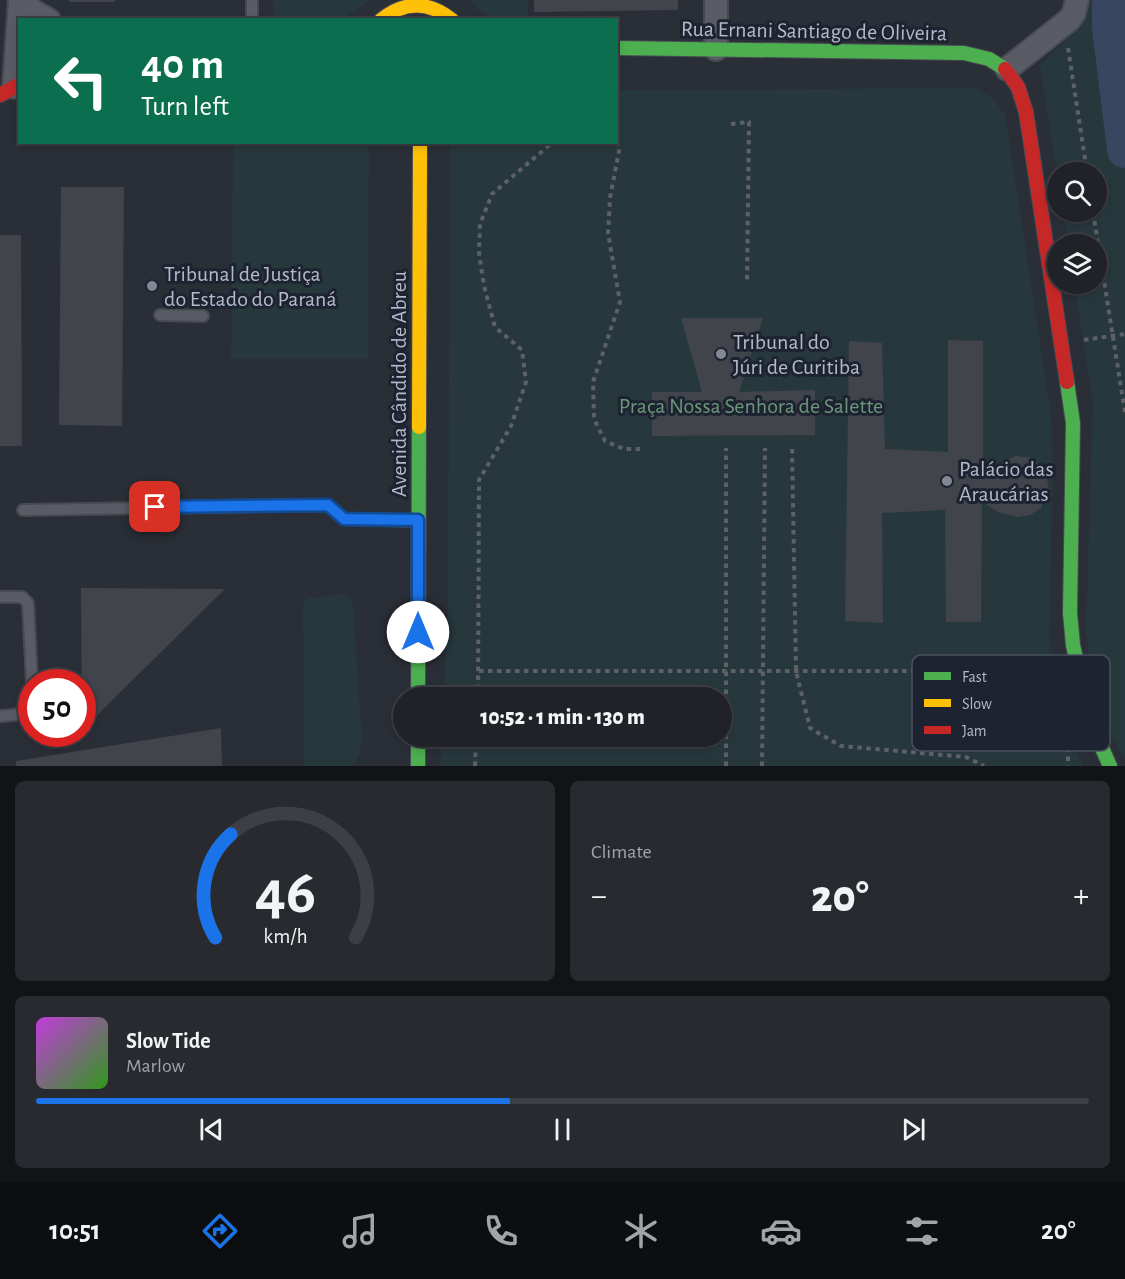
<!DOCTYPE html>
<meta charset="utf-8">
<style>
:root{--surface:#202228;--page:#282a30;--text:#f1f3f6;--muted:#a2a4a8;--line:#3d3f45;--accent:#1a73e8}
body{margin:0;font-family:"Alegreya Sans",sans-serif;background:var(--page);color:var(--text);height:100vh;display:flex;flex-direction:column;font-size:22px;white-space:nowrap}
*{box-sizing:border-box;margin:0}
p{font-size:20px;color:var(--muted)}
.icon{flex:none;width:33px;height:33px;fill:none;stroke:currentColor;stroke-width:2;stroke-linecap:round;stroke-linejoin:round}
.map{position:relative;height:766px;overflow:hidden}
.details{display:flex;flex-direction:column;gap:15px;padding:15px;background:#121316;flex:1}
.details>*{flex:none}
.top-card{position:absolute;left:18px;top:18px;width:600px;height:126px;border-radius:0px;box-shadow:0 3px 9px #0003,0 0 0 2px var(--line);background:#0b6e4f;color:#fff;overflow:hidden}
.fabs{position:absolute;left:1047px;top:162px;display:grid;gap:12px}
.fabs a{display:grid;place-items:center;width:60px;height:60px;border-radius:50%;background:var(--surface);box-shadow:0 3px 9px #0003,0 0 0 2px var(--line);font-size:30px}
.speed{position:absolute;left:18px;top:669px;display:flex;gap:12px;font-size:30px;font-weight:700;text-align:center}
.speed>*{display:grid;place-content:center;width:78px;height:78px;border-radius:50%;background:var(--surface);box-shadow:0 3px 9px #0003,0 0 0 2px var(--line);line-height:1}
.speed .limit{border:9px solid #d22;background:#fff;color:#111}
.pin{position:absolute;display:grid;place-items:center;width:51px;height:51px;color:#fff;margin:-26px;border-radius:12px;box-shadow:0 3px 9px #0006}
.me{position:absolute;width:66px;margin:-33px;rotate:0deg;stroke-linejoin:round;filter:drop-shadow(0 0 4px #0008)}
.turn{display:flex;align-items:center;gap:21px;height:126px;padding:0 24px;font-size:27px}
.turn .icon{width:78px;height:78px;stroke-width:2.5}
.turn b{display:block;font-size:42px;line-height:51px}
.big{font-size:45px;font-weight:800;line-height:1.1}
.details .widget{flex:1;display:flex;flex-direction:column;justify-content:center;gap:9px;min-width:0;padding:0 21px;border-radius:9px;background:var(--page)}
.details .dial{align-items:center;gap:0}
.dial svg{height:156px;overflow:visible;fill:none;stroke:var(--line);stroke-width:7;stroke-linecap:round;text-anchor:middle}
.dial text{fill:var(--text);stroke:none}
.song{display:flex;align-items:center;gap:18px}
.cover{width:72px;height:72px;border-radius:9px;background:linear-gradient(135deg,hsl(290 70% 55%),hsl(110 70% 35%))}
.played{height:6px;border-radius:3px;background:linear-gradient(90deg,var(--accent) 45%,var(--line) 45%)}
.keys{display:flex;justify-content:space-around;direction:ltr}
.heat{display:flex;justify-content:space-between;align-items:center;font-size:33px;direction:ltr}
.details .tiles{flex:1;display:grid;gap:15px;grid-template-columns:1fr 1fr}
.widget:last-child{grid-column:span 2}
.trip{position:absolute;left:393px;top:687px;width:339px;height:60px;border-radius:30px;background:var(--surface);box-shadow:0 3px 9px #0003,0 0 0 2px var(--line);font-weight:800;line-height:60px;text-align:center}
.tabs{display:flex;height:96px;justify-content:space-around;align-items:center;background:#0d0e10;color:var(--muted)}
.tabs .icon{width:42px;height:42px}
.tabs .active{color:var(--accent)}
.tabs b{font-size:27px;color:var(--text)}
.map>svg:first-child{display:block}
</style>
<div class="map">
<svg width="1125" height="766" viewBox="0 0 1125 766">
<rect width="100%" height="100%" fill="#2a2e36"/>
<g fill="#27383c">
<path d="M273 0H371L345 18 273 19Z"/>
<path d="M471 0H528V19C507 19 482 22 471 0Z"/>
<path d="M1085 0H1125V759L1108 728 1090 667 1086 629 1093 401 1074 284H1096V244H1068L1063 212H1096V172H1058L1057 175 1040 65 1085 21Z"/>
<path d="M976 88 991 97 1005 114 1051 415 1053 466 1049 635 1060 695 1076 752 1083 766H440L442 737 722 736V698L444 697 448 598 450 143 616 142 617 90Z"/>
<path d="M233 143H369L368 359H231Z"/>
<path d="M347 594 353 604 362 739 360 753 352 766H304L303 607 307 598Z"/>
</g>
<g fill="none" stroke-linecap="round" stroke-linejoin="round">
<path stroke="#39465f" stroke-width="36" d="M1110 0V27L1125 150"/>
</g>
<g fill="#41444b">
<rect x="69" y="0" width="46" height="2"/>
<path d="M534 0H678V10L534 12Z"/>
<path d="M61 187H124L122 426 59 425Z"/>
<path d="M0 235H21L22 446H0Z"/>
<path d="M681 318H763L739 392 815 390V435L652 436V392H702Z"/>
<path d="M948 340 983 341V473L1015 456 1033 458 1045 469 1049 489 1041 508 1030 515 1017 517 998 512 982 502 981 622H946L945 510 882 513 883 623 845 621 849 341 882 343 885 449 948 452Z"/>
<path d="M81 588 225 589 82 730Z"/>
<path d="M221 728 222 766H16V761Z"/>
</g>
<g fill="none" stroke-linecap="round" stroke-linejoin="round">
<g stroke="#484a51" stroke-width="14">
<g id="lane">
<path d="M252 20V0"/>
<path d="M160 315 203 316"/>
<path d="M23 510 328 505 344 519 415 521"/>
<path d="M0 597H22L28 603 32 682"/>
<path d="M0 716C14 715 23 716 32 704"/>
</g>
</g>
<g stroke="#484a51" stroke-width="26">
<g id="street">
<path d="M24 0 31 10 49 20"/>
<path d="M716 49V0"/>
<path d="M1007 69 1069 20 1074 13 1077 0"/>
<path d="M14 87 20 0"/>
</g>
</g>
<g stroke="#484a51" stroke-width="16">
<g id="fast">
<path d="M616 48 964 53 989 59 1005 69"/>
<path d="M1067 382 1073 423 1070 613 1073 645 1090 721 1110 766"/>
<path d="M418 698 419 427"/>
<path d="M418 736V766"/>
</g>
</g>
<g stroke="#484a51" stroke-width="16">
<g id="slow">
<path d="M381 20C404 1 429 1 452 20"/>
<path d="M419 427 420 142"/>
</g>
</g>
<g stroke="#484a51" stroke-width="16">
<g id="jam">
<path d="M1005 69 1018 87 1026 112 1067 382"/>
<path d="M0 95 20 84"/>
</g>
</g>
<g stroke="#5d6067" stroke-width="4" stroke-dasharray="4.5 4.5" stroke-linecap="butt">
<path d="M1068 48 1087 172"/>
<path d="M731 124 749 122 747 283"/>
<path d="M616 142 620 146 610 198 608 233 620 302 593 382 594 419 605 441 624 449H643"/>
<path d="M1093 212 1125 412"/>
<path d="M1084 340 1125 334"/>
<path d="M792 449 796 671 810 728 841 746 966 757 984 766"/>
<path d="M479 671H1055"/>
<path d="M1041 671 1068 750V766"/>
<path d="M478 698 479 480 511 426 526 382 522 350 495 327 484 286 479 253 480 224 492 194 553 142"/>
<path d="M475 766 476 736"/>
<path d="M726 766V448"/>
<path d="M762 766 765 448"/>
</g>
<use href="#lane" stroke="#595c64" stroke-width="10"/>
<use href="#street" stroke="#595c64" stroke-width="22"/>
<use href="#fast" stroke="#4caf50" stroke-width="14"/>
<use href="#slow" stroke="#ffc107" stroke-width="14"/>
<use href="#jam" stroke="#c62828" stroke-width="14"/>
</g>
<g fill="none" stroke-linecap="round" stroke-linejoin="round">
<g stroke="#114b97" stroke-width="15">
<path id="route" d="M155 507 328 505 344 519 418 520V632"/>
</g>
<use href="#route" stroke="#1a73e8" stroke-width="10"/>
</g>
<g fill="#848894" stroke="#1d2330" stroke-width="2">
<circle cx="152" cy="286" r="6"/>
<circle cx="721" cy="354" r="6"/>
<circle cx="947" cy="481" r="6"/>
</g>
<g text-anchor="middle" stroke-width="6" stroke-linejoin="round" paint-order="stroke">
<g font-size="22" fill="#b4b9c7" stroke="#1d2330">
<text transform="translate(814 30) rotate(1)" y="8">Rua Ernani Santiago de Oliveira</text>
<text transform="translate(398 384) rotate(-90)" y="8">Avenida Cândido de Abreu</text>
</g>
<g font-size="22" fill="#b4b9c7" stroke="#1d2330" text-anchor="start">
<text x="164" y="281">Tribunal de Justiça<tspan x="164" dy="25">do Estado do Paraná</tspan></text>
<text x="733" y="349">Tribunal do<tspan x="733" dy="25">Júri de Curitiba</tspan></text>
<text x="959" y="476">Palácio das<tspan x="959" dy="25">Araucárias</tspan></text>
</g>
<g font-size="22" fill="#6c967a" stroke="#1d2330">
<text x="751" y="413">Praça Nossa Senhora de Salette</text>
</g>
</g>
<rect x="912" y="655" width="198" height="96" rx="9" fill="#1d2330" stroke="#4a505d" stroke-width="1.5"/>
<rect x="924" y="672" width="27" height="8" fill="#4caf50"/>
<rect x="924" y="699" width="27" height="8" fill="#ffc107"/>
<rect x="924" y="726" width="27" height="8" fill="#c62828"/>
<g font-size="16" fill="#b4b9c7">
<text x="962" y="682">Fast</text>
<text x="962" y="709">Slow</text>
<text x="962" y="736">Jam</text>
</g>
</svg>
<div class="fabs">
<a><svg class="icon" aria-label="search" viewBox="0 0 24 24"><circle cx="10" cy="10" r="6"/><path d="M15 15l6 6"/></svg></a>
<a><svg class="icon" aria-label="layers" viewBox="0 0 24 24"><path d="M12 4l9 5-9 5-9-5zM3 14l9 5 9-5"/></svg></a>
</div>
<div class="speed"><div class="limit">50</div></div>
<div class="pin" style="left:155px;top:507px;background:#d93025"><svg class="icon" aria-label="arrive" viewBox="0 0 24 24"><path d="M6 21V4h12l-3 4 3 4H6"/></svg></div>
<svg class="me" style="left:418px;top:632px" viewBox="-20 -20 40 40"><circle r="19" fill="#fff"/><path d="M0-13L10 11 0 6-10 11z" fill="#1a73e8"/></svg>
<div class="trip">10:52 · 1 min · 130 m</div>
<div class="top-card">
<div class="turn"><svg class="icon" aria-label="left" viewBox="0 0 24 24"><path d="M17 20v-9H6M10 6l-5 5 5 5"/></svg><div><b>40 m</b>Turn left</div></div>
</div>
</div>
<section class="details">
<div class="tiles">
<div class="widget dial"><svg viewBox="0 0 100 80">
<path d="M14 69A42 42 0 1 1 86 69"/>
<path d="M14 69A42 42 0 0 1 22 16" stroke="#1a73e8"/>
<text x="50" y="56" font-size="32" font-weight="700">46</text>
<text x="50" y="72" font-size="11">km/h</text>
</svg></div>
<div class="widget"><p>Climate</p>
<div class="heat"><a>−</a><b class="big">20°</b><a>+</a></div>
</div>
<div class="widget">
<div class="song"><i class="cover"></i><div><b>Slow Tide</b><p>Marlow</p></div></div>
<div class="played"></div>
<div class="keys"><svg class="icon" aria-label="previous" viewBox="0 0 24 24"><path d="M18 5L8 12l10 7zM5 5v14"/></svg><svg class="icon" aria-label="pause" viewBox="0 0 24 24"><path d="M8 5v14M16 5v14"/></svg><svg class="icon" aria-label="next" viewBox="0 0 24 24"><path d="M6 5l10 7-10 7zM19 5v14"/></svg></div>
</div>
</div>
</section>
<nav class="tabs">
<b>10:51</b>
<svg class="icon active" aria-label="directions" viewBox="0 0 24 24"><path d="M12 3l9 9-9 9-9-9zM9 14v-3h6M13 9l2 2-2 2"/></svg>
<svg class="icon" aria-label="music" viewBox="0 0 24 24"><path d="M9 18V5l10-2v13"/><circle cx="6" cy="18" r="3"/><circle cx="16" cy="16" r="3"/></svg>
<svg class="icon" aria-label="phone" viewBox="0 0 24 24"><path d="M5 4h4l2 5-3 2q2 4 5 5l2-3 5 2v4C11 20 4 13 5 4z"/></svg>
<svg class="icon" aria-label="climate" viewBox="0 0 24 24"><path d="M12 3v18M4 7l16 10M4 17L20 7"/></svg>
<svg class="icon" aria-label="car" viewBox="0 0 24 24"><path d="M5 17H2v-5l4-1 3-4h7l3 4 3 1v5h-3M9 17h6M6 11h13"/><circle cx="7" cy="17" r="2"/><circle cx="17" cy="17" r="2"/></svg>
<svg class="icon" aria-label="filters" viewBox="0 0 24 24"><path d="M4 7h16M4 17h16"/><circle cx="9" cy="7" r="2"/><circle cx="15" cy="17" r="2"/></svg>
<b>20°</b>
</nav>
